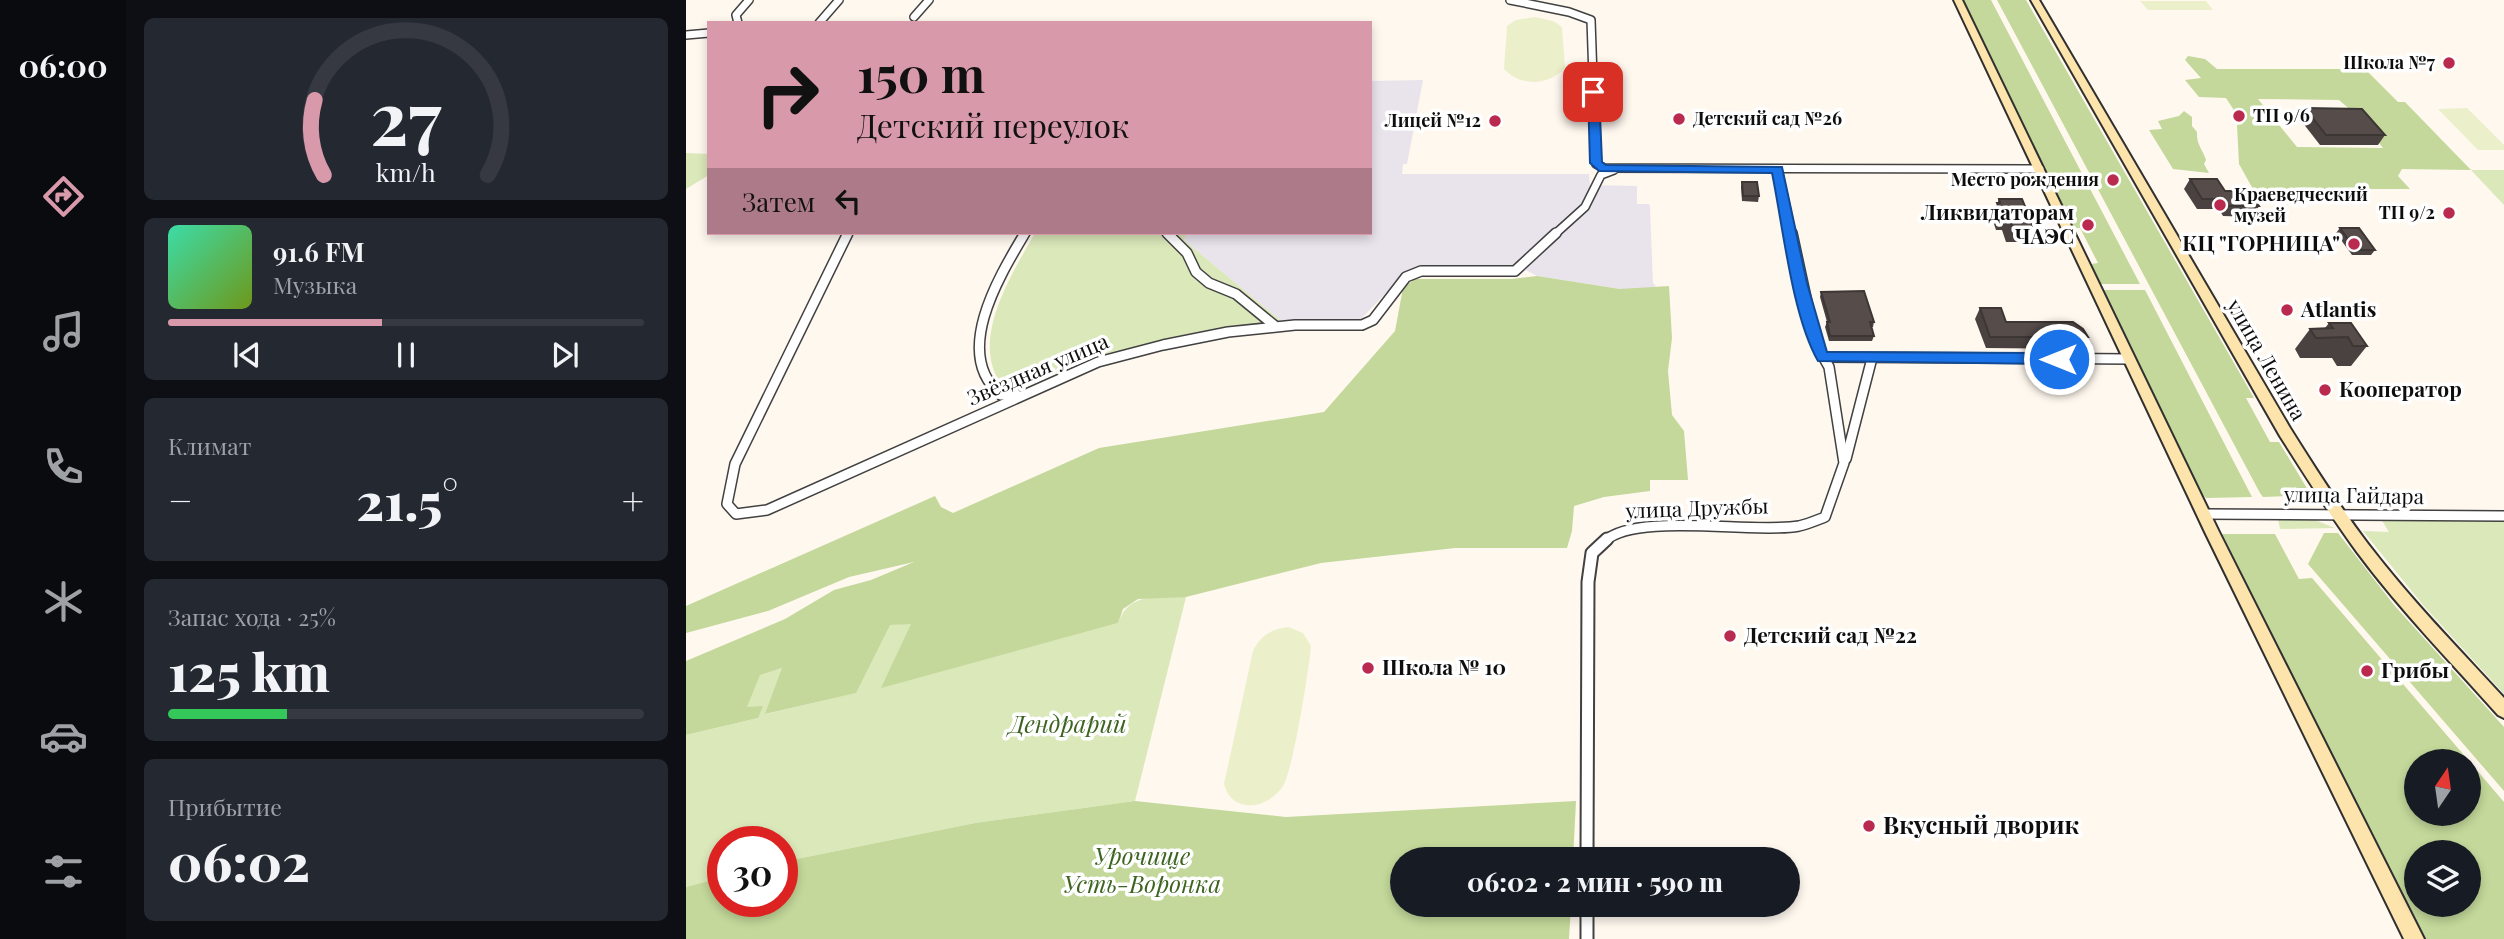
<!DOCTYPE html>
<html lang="ru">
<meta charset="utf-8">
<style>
:root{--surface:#171b24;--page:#242831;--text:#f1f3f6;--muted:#9ea1a6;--line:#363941;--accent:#d899ab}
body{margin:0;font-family:"Playfair Display",serif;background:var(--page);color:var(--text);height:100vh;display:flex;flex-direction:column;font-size:26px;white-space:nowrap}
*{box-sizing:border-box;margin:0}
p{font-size:23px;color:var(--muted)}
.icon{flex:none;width:38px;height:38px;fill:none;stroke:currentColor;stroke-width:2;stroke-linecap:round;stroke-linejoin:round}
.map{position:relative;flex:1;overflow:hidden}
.side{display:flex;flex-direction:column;gap:18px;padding:18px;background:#0d0f14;width:560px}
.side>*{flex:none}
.hud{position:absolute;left:21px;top:21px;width:665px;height:214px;border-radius:0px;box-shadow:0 4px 10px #0003;background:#d899ab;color:#111;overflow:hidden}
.needle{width:46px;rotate:13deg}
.controls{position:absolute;left:1718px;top:749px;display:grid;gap:14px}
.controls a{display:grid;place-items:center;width:77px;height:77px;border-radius:50%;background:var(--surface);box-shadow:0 4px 10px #0003;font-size:35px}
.speed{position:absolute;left:21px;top:826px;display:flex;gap:14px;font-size:35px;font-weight:700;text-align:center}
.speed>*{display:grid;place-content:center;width:91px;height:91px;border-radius:50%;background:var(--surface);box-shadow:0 4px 10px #0003;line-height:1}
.speed .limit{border:10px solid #d22;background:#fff;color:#111}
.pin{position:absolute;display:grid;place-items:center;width:60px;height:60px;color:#fff;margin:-30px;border-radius:14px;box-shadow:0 4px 10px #0006}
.me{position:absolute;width:77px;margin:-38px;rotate:270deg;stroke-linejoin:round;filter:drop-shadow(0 0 5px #0008)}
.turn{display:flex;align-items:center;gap:24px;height:147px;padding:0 35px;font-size:32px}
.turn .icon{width:91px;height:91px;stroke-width:2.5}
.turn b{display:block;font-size:49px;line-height:60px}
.then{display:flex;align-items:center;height:66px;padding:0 35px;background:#0003;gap:14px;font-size:26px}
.big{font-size:52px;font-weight:800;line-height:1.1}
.side .tile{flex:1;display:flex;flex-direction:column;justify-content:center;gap:10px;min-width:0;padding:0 24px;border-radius:10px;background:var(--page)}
.side .dial{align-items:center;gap:0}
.dial svg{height:182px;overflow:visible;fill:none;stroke:var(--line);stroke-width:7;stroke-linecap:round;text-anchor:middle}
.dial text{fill:var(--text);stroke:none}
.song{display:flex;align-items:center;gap:21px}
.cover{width:84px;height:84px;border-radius:10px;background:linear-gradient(135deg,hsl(160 70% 55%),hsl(80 70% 35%))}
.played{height:7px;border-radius:4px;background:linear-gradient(90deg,var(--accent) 45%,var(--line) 45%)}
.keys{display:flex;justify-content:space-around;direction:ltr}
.heat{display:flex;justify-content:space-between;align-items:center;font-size:38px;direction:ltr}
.charge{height:10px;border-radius:5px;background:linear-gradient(90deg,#34c759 25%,var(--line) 0)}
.trip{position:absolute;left:704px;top:847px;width:410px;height:70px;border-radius:35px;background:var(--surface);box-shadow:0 4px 10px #0003;font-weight:800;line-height:70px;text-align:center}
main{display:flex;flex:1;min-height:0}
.menu{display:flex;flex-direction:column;width:126px;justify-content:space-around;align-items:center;background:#090b0e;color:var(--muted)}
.menu .icon{width:49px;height:49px}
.menu .current{color:var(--accent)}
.menu b{font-size:32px;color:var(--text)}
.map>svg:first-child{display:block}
</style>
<main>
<nav class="menu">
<b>06:00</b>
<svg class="icon current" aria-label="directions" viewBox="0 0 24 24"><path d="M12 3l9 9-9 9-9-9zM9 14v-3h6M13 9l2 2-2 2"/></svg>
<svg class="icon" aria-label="music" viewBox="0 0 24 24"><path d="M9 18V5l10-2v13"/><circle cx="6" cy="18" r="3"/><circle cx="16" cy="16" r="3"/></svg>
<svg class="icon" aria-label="phone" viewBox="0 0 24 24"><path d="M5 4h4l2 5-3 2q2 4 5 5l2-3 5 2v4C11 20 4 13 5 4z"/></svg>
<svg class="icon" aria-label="climate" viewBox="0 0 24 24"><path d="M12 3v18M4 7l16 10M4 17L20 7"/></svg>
<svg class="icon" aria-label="car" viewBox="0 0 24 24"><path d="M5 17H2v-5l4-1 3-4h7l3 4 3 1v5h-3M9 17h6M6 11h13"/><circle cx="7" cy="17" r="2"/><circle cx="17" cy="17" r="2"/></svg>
<svg class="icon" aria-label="filters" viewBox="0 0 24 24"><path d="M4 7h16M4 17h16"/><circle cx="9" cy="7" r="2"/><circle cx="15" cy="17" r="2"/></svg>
</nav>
<section class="side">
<div class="tile dial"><svg viewBox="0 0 100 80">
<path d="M14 69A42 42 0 1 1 86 69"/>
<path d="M14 69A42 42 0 0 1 10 36" stroke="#d899ab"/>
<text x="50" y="56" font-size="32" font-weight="700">27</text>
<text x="50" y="72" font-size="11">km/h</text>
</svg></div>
<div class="tile">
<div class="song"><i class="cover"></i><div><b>91.6 FM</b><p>Музыка</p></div></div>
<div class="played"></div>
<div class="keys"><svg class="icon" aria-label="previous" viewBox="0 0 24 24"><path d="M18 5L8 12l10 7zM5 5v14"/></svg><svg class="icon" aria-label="pause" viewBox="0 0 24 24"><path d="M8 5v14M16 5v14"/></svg><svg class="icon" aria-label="next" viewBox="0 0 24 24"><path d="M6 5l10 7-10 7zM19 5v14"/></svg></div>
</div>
<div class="tile"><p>Климат</p>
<div class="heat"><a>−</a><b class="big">21.5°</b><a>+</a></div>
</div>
<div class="tile"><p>Запас хода · 25%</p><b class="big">125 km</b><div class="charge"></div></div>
<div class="tile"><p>Прибытие</p><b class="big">06:02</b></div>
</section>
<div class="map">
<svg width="1818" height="939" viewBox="0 0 1818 939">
<rect width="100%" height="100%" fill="#fff8ef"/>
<path fill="#e9e3ec" d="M737 80 721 164H717L716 174H903L904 185 951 186V204H963L964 207 967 283 970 286 959 289H934L851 276 829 264 819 269H723L675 319 595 321 498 240 501 233H684V81Z"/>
<g fill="#dbe8ba">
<path d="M0 153 23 154V175L0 189Z"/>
<path d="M1785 170H1818V205Z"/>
<path d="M349 233H501L498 240 595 321 513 332 405 357 341 386 320 390C279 346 326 274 349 233Z"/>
<path d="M1592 519 1629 520 1649 528 1594 529Z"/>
<path d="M1695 519 1818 520V694L1737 605 1677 531 1703 532Z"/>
<path d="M481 596 500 597 449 801 289 823 96 862V842H37V877L0 887V735L72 718 60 708 74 674 97 668 80 714 169 693 203 625 226 623 196 687 432 623C441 599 457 598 481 596Z"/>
</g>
<g fill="#c3d89a" fill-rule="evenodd">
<path d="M1276 0H1305L1454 284H1414L1405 264 1412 263 1394 228H1387Z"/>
<path d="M1311 0H1340L1568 398H1560L1584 442H1593L1625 495 1577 497 1574 493Z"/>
<path d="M1502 56 1519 59 1531 69H1679L1712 102H1719L1785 170 1716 169 1712 176 1724 189H1567L1553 164 1551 125 1557 124 1540 98 1513 97 1499 80 1515 78 1499 60ZM1572 99 1653 100 1674 118 1697 148 1611 147Z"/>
<path d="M1498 111 1506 117V126L1511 132C1510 144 1517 150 1520 160L1518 164 1523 173 1487 169 1463 130 1476 129 1472 121 1493 116Z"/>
<path d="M851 276 934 289 983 286 986 338 982 371 986 415 998 431 1002 480H964V491L918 497 888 506 886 531 881 548H769L635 563 500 597 452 599 437 609 432 623 195 688 225 624 204 625 170 693 79 714 96 668 74 675 61 707 77 706 72 718 0 735V661L99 619 148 590 185 580 228 562 163 577 82 611 0 633V606L249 496 255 507 267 513 413 448 638 412 709 331 717 288 729 279H826Z"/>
<path d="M1417 290H1459L1566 497 1520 498 1513 491Z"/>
<path d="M1638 533H1652L1708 605 1818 727V791L1622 564Z"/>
<path d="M1536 534H1589L1613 579 1626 578 1783 761H1731V814H1783V761L1818 802V939H1736ZM1731 852H1783V905H1731Z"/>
<path d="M449 801 600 817 890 801 887 859H716V905H885L883 939H0V887L37 877V901H96V862L289 823Z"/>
</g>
<g fill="#ebf0cb">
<path d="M1454 1H1520L1527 10H1462Z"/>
<path d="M849 17 867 21 876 27 879 68C862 86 835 87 818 69L821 26 830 20Z"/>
<path d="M1781 108 1818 145V150H1792L1752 109Z"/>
<path d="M602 627 617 633 625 646C623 669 607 770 597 786 589 798 574 807 560 805 547 803 541 795 538 784L567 651C574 636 585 629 602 627Z"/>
</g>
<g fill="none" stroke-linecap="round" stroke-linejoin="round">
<g stroke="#414141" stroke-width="10">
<g id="street-far2">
<path d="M824 0 883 12 905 20 910 164 918 168 1354 169"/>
<path d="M228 17 243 0"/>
<path d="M52 23 50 15 63 0"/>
<path d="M133 23 153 0"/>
<path d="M0 35 23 33"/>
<path d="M1092 170 1106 235"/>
<path d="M481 233 483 235"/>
<path d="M868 235 899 207 915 175 928 170"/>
</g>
</g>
<g stroke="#414141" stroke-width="12">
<g id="street-far1">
<path d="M162 233 49 464 41 504 50 514 81 510 412 362 477 345 542 332 609 325H676L687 320 720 277 735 271H829L870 233"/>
<path d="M481 233 501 253 510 272 523 283 550 294 589 326"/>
<path d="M1137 357 1444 359"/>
<path d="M330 394 315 395C265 354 314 275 339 233"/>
<path d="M1160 459 1186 358"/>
<path d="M1518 514 1818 516"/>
<path d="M919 541C949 512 1069 534 1113 526 1122 524 1131 520 1139 517L1158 463 1143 367 1130 344 1106 233"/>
</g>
</g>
<g stroke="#414141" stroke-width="15">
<g id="street">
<path d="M901 859 902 582 906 553 921 539"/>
<path d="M901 905V939"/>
</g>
</g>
<g stroke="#303030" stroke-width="4">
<g id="secondary">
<path d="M1268 0H1276L1533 532 1738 939H1718L1519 532Z"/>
<path d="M1345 0H1353L1604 428C1629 468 1654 507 1682 544 1724 599 1772 648 1818 698V718L1812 715C1765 662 1714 610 1671 552 1644 515 1619 475 1594 436Z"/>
</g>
</g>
<use href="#street-far2" stroke="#fff" stroke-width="7"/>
<use href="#street-far1" stroke="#fff" stroke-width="9"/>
<use href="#street" stroke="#fff" stroke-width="11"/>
<use href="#secondary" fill="#fde3ac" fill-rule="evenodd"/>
</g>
<g fill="#4a4240">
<path d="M1619 108 1699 135 1692 145H1634L1613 118Z"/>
<path d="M1504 179 1539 191 1573 206 1567 217 1537 216 1533 209H1511L1498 189Z"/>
<path d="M1056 182 1073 196 1072 202 1056 201 1055 187Z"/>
<path d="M1313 199 1347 226 1341 242H1320L1316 230H1310L1306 218Z"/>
<path d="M1654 228 1689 250 1685 255H1666L1650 233Z"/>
<path d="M1135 292 1188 322 1187 327H1185L1188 336 1186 341H1143L1139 327 1141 322 1134 297Z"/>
<path d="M1294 308 1320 322 1402 337 1396 349 1300 348 1289 319Z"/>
<path d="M1643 323 1681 346 1665 366H1651L1646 358H1614L1609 349 1624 329 1639 328Z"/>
</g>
<g fill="#564d4b" stroke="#3c3634" stroke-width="2">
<path d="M1619 108 1676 109 1699 135H1640Z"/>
<path d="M1504 179H1531L1539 191H1563L1573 206H1543L1538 199H1516Z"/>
<path d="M1056 182H1071L1073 196H1057Z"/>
<path d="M1313 199H1336L1347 226H1326L1321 215H1316L1311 203H1314Z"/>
<path d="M1654 228H1673L1689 250H1670Z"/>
<path d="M1178 291 1188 322H1184L1188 336H1144L1141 322H1144L1135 292Z"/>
<path d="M1294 308H1315L1320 322H1387L1397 329 1402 337H1304Z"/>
<path d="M1643 323H1665L1681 346H1667L1662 337 1630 338 1624 329 1647 328Z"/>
</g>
<path fill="#1a73e8" stroke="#114b97" stroke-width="2" d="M907 88 913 92 916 162 920 165 1096 167 1121 283 1141 352 1373 353 1380 359 1373 364 1132 361C1106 316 1097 226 1086 173L913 171 904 163 902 92Z"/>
<g fill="#ba2a4f" stroke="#fff" stroke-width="2.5">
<circle cx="1763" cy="63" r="7"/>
<circle cx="1553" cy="116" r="7"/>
<circle cx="993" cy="119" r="7"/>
<circle cx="809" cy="121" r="7"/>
<circle cx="1427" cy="180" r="7"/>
<circle cx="1534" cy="205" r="7"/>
<circle cx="1763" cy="213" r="7"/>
<circle cx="1402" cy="225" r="7"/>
<circle cx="1668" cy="244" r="7"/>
<circle cx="1601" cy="310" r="7"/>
<circle cx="1639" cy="390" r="7"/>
<circle cx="1044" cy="636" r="7"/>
<circle cx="682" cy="668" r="7"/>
<circle cx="1681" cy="671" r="7"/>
<circle cx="1183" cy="826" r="7"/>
</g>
<g text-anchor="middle" stroke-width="7" stroke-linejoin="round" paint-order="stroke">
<g font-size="18" font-weight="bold" fill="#0e0e0e" stroke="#fff" text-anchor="end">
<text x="1749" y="69">Школа №7</text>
<text x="1567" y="122" text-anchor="start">ТП 9/6</text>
<text x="1007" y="125" text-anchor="start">Детский сад №26</text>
<text x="795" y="127">Лицей №12</text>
<text x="1413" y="186">Место рождения</text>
<text x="1548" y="201" text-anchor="start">Краеведческий<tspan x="1548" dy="21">музей</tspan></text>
<text x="1749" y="219">ТП 9/2</text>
</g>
<g font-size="21" font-weight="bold" fill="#0e0e0e" stroke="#fff" text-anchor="start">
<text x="1388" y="220" text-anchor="end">Ликвидаторам<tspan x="1388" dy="24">ЧАЭС</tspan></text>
<text x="1654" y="251" text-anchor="end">КЦ "ГОРНИЦА"</text>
<text x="1615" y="317">Atlantis</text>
<text x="1653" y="397">Кооператор</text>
<text x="1058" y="643">Детский сад №22</text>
<text x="696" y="675">Школа № 10</text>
<text x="1695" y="678">Грибы</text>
</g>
<g font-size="21" fill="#0e0e0e" stroke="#fff">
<text transform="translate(1580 360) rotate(60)" y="7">улица Ленина</text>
<text transform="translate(352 370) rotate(-23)" y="7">Звёздная улица</text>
<text transform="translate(1668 496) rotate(1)" y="7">улица Гайдара</text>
<text transform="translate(1011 509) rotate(-2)" y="7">улица Дружбы</text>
</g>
<g font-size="24" font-style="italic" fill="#3c6420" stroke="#fff">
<text x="382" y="733">Дендрарий</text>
<text x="456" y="865">Урочище<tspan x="456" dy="28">Усть-Воронка</tspan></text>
</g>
<g font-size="24" font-weight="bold" fill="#0e0e0e" stroke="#fff" text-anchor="start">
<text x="1197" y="834">Вкусный дворик</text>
</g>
</g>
</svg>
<div class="controls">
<a><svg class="needle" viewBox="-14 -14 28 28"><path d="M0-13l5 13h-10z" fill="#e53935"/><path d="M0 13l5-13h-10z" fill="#9ea1a6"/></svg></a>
<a><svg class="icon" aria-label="layers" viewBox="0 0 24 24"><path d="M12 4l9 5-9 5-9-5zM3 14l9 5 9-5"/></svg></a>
</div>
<div class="speed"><div class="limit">30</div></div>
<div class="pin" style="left:907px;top:92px;background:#d93025"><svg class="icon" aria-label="arrive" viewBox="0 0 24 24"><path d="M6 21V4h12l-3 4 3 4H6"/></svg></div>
<svg class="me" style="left:1373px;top:359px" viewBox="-20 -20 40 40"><circle r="17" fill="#1a73e8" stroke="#fff" stroke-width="3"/><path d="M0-11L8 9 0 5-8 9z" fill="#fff"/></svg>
<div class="trip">06:02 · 2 мин · 590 m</div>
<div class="hud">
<div class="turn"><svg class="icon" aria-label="right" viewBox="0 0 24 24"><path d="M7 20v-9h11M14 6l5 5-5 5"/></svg><div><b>150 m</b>Детский переулок</div></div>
<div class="then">Затем<svg class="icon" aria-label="left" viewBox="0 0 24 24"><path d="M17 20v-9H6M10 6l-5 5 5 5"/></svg></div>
</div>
</div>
</main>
